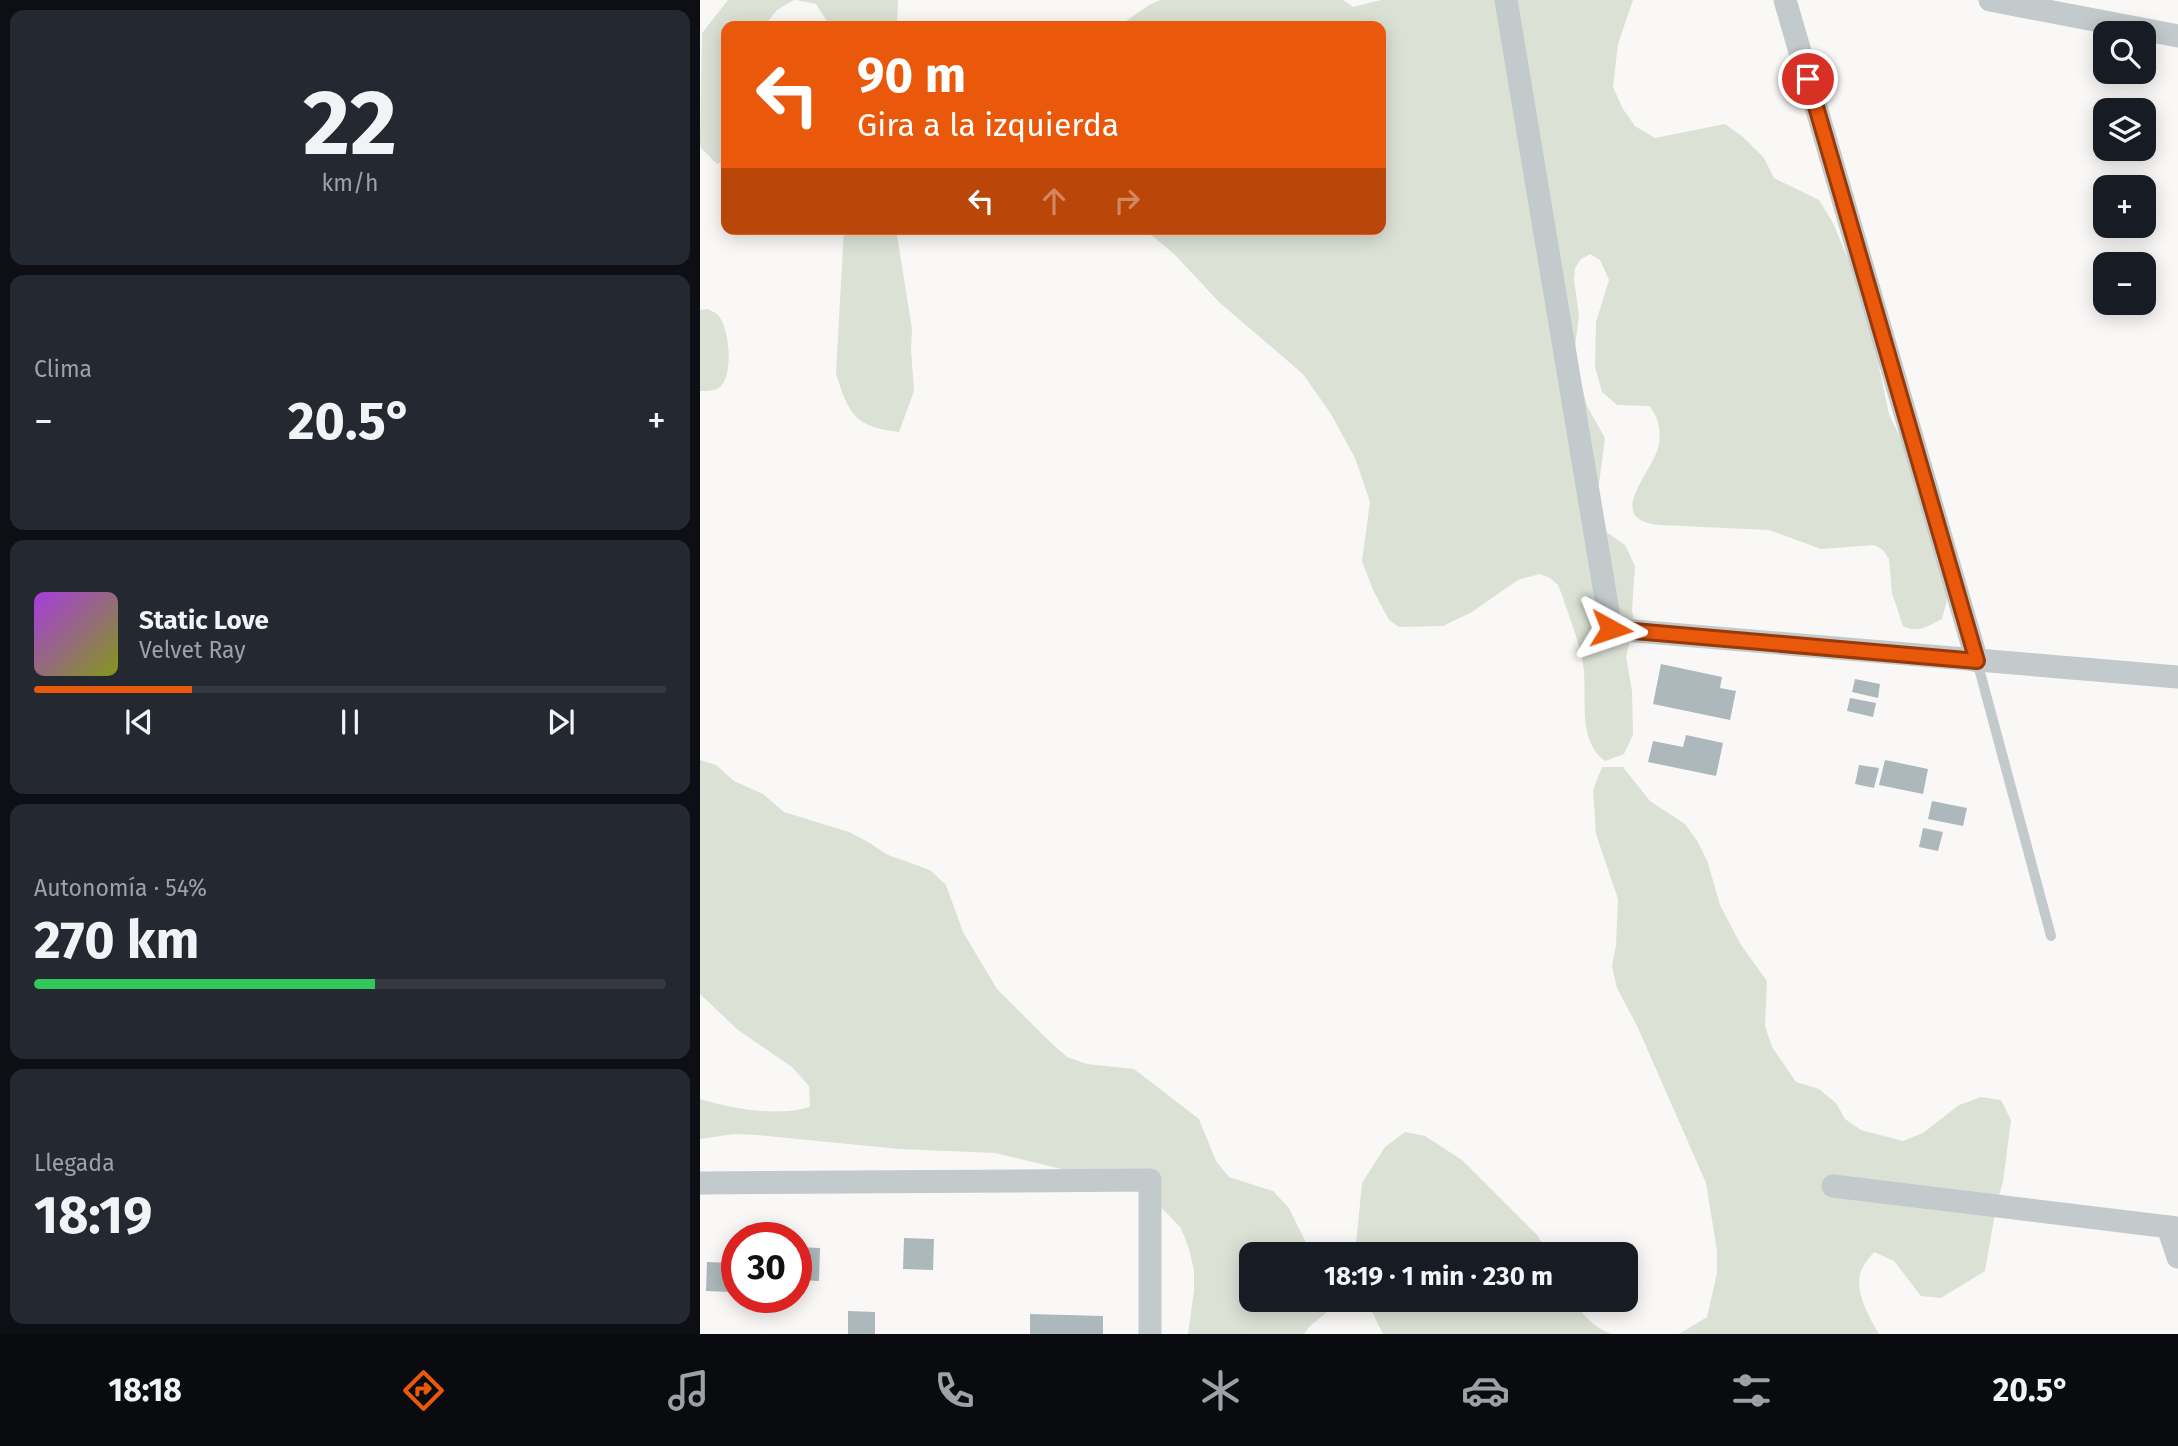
<!DOCTYPE html>
<html lang="es">
<meta charset="utf-8">
<style>
:root{--surface:#171b24;--page:#242831;--text:#f1f3f6;--muted:#9ea1a6;--line:#363941;--accent:#ea580c}
body{margin:0;font-family:"Fira Sans",sans-serif;background:var(--page);color:var(--text);height:100vh;display:flex;flex-direction:column;font-size:26px;white-space:nowrap}
*{box-sizing:border-box;margin:0}
p{font-size:23px;color:var(--muted)}
.icon{flex:none;width:38px;height:38px;fill:none;stroke:currentColor;stroke-width:2;stroke-linecap:round;stroke-linejoin:round}
.map{position:relative;flex:1;overflow:hidden}
.sheet{display:flex;flex-direction:column;gap:10px;padding:10px;background:#0d0f14;width:700px}
.sheet>*{flex:none}
.banner{position:absolute;left:21px;top:21px;width:665px;height:214px;border-radius:14px;box-shadow:0 4px 18px #0003;background:#ea580c;color:#fff;overflow:hidden}
.tools{position:absolute;left:1393px;top:21px;display:grid;gap:14px}
.tools a{display:grid;place-items:center;width:63px;height:63px;border-radius:14px;background:var(--surface);box-shadow:0 4px 18px #0003;font-size:35px}
.speed{position:absolute;left:21px;top:1222px;display:flex;gap:14px;font-size:35px;font-weight:700;text-align:center}
.speed>*{display:grid;place-content:center;width:91px;height:91px;border-radius:50%;background:var(--surface);box-shadow:0 4px 18px #0003;line-height:1}
.speed .limit{border:10px solid #d22;background:#fff;color:#111}
.pin{position:absolute;display:grid;place-items:center;width:60px;height:60px;color:#fff;margin:-30px;border:4px solid #fff;border-radius:50%;box-shadow:0 2px 7px #0007}
.me{position:absolute;width:77px;margin:-38px;rotate:95deg;stroke-linejoin:round;filter:drop-shadow(0 0 5px #0008)}
.turn{display:flex;align-items:center;gap:24px;height:147px;padding:0 21px;font-size:32px}
.turn .icon{width:91px;height:91px;stroke-width:2.5}
.turn b{display:block;font-size:49px;line-height:60px}
.lanes{display:flex;align-items:center;height:66px;padding:0 21px;background:#0003;justify-content:center;gap:35px;direction:ltr}
.lanes .off{opacity:.35}
.big{font-size:52px;font-weight:700;line-height:1.1}
.sheet .widget{flex:1;display:flex;flex-direction:column;justify-content:center;gap:10px;min-width:0;padding:0 24px;border-radius:14px;background:var(--page)}
.sheet .dial{align-items:center;gap:0}
.dial b{font-size:91px;line-height:1}
.song{display:flex;align-items:center;gap:21px}
.cover{width:84px;height:84px;border-radius:10px;background:linear-gradient(135deg,hsl(280 70% 55%),hsl(70 70% 35%))}
.played{height:7px;border-radius:4px;background:linear-gradient(90deg,var(--accent) 25%,var(--line) 25%)}
.keys{display:flex;justify-content:space-around;direction:ltr}
.heat{display:flex;justify-content:space-between;align-items:center;font-size:38px;direction:ltr}
.charge{height:10px;border-radius:5px;background:linear-gradient(90deg,#34c759 54%,var(--line) 0)}
.trip{position:absolute;left:539px;top:1242px;width:399px;height:70px;border-radius:14px;background:var(--surface);box-shadow:0 4px 18px #0003;font-weight:700;line-height:70px;text-align:center}
.menu{display:flex;height:112px;justify-content:space-around;align-items:center;background:#090b0e;color:var(--muted)}
.menu .icon{width:49px;height:49px}
.menu .selected{color:var(--accent)}
.menu b{font-size:32px;color:var(--text)}
main{display:flex;flex:1;min-height:0}
.map>svg:first-child{display:block}
</style>
<main>
<section class="sheet">
<div class="widget dial"><b>22</b><p>km/h</p></div>
<div class="widget"><p>Clima</p>
<div class="heat"><a>−</a><b class="big">20.5°</b><a>+</a></div>
</div>
<div class="widget">
<div class="song"><i class="cover"></i><div><b>Static Love</b><p>Velvet Ray</p></div></div>
<div class="played"></div>
<div class="keys"><svg class="icon" aria-label="previous" viewBox="0 0 24 24"><path d="M18 5L8 12l10 7zM5 5v14"/></svg><svg class="icon" aria-label="pause" viewBox="0 0 24 24"><path d="M8 5v14M16 5v14"/></svg><svg class="icon" aria-label="next" viewBox="0 0 24 24"><path d="M6 5l10 7-10 7zM19 5v14"/></svg></div>
</div>
<div class="widget"><p>Autonomía · 54%</p><b class="big">270 km</b><div class="charge"></div></div>
<div class="widget"><p>Llegada</p><b class="big">18:19</b></div>
</section>
<div class="map">
<svg width="1478" height="1334" viewBox="0 0 1478 1334">
<rect width="100%" height="100%" fill="#f9f8f6"/>
<g fill="#dce1d6">
<path d="M28 0H94L77 10 64 26H26V160L17 164 1 148 0 144 2 33Z"/>
<path d="M96 0H198L197 26H130L116 4Z"/>
<path d="M460 0H643L653 7 681 0H933L918 44 913 87 923 109 935 126 955 138 1025 124 1043 137 1064 158 1074 178 1119 200 1133 223 1165 300 1189 414 1219 478 1252 581 1242 619C1228 626 1217 634 1203 626L1192 593 1189 559 1183 550 1174 545 1121 549 1069 530 960 525C903 520 951 474 958 448 962 433 959 417 949 406L917 405 902 392 895 367 896 322 909 280 900 260 890 254 881 259 875 268 874 280 879 315 875 348 881 383 887 406 905 438 896 507 905 531 925 545 935 566 932 610 934 622 926 657 932 691 933 735 924 754 905 761C876 740 888 695 883 663 879 641 869 617 862 595L858 585 850 578 840 574 818 580 772 612 743 626 699 627 689 620 673 590 662 561 670 502 655 458 631 414 603 374 520 303 474 254 444 229H681V26H419L449 5Z"/>
<path d="M144 229H196L212 329 211 349 214 391 199 432C155 427 149 415 136 374Z"/>
<path d="M8 309C11 311 15 312 18 315 29 327 34 373 21 386 16 391 7 391 0 391V310Z"/>
<path d="M0 760 16 765 34 781 63 794 84 812 149 832 168 842 188 855 230 870 246 885 263 932 297 989 348 1040 367 1057 387 1064 434 1069 499 1119 516 1161 529 1177 573 1191 589 1208 612 1255H551V1300H627L626 1313 610 1326 604 1334H488L494 1291V1270L489 1249 481 1228 456 1202 416 1177 374 1172 295 1153 199 1149 57 1135 34 1134 0 1139V1099C34 1109 76 1117 110 1107L109 1086 92 1067 38 1030 0 994Z"/>
<path d="M902 767H923L950 801 985 824 998 842 1008 863 1020 905 1041 945 1067 981 1065 1026 1072 1047 1096 1082 1119 1089 1136 1103 1145 1119 1161 1130 1203 1141 1223 1133 1259 1105 1281 1097 1301 1100 1311 1120 1303 1182 1297 1202 1285 1271 1241 1298 1221 1296 1194 1261 1174 1252C1170 1257 1164 1264 1161 1271 1154 1291 1169 1317 1179 1334H979L1007 1317 1017 1273V1251L1006 1183 938 1028 917 988 912 966 916 945 918 899 896 834 893 790Z"/>
<path d="M705 1132 725 1136 762 1160 838 1236 848 1255H655L662 1183 685 1147Z"/>
<path d="M666 1300H873C884 1316 894 1328 912 1334H683Z"/>
</g>
<g fill="#acb8bb">
<path d="M961 664 1022 677 1020 688 1036 691 1030 720 953 704Z"/>
<path d="M1155 679 1180 684 1178 698 1152 692Z"/>
<path d="M1150 698 1176 703 1173 717 1147 711Z"/>
<path d="M986 735 1023 743 1016 776 948 762 953 741 983 747Z"/>
<path d="M1185 760 1228 769 1223 794 1179 785Z"/>
<path d="M1159 765 1179 768 1174 788 1155 784Z"/>
<path d="M1232 801 1267 808 1263 826 1228 819Z"/>
<path d="M1223 828 1243 832 1238 851 1219 847Z"/>
<path d="M204 1238 234 1239 233 1270 203 1269Z"/>
<path d="M96 1247 120 1248 119 1281 96 1280Z"/>
<path d="M7 1262 32 1263 31 1292 6 1291Z"/>
<path d="M148 1311 175 1312V1334H148Z"/>
<path d="M330 1314 403 1316V1334H330Z"/>
</g>
<g fill="none" stroke-linecap="round" stroke-linejoin="round">
<path stroke="#c3cacc" stroke-width="10" d="M1277 661 1351 936"/>
<g stroke="#c3cacc" stroke-width="23">
<path d="M806 0 911 629 1478 677"/>
<path d="M1085 0 1277 661"/>
<path d="M1290 0 1478 36"/>
<path d="M0 1183 450 1180V1334"/>
<path d="M1133 1186 1478 1228"/>
<path d="M1468 1227 1478 1257"/>
</g>
</g>
<g fill="none" stroke-linecap="round" stroke-linejoin="round">
<g stroke="#983908" stroke-width="18">
<path id="route" d="M911 629 1277 661 1108 79"/>
</g>
<use href="#route" stroke="#ea580c" stroke-width="12"/>
</g>
</svg>
<div class="tools">
<a><svg class="icon" aria-label="search" viewBox="0 0 24 24"><circle cx="10" cy="10" r="6"/><path d="M15 15l6 6"/></svg></a>
<a><svg class="icon" aria-label="layers" viewBox="0 0 24 24"><path d="M12 4l9 5-9 5-9-5zM3 14l9 5 9-5"/></svg></a>
<a>+</a>
<a>−</a>
</div>
<div class="speed"><div class="limit">30</div></div>
<div class="pin" style="left:1108px;top:79px;background:#d93025"><svg class="icon" aria-label="arrive" viewBox="0 0 24 24"><path d="M6 21V4h12l-3 4 3 4H6"/></svg></div>
<svg class="me" style="left:911px;top:629px" viewBox="-20 -20 40 40"><path d="M0-17L14 15 0 8-14 15z" fill="#ea580c" stroke="#fff" stroke-width="4"/></svg>
<div class="trip">18:19 · 1 min · 230 m</div>
<div class="banner">
<div class="turn"><svg class="icon" aria-label="left" viewBox="0 0 24 24"><path d="M17 20v-9H6M10 6l-5 5 5 5"/></svg><div><b>90 m</b>Gira a la izquierda</div></div>
<div class="lanes"><svg class="icon" aria-label="left" viewBox="0 0 24 24"><path d="M17 20v-9H6M10 6l-5 5 5 5"/></svg><svg class="icon off" aria-label="ahead" viewBox="0 0 24 24"><path d="M12 20V5M6 11l6-6 6 6"/></svg><svg class="icon off" aria-label="right" viewBox="0 0 24 24"><path d="M7 20v-9h11M14 6l5 5-5 5"/></svg></div>
</div>
</div>
</main>
<nav class="menu">
<b>18:18</b>
<svg class="icon selected" aria-label="directions" viewBox="0 0 24 24"><path d="M12 3l9 9-9 9-9-9zM9 14v-3h6M13 9l2 2-2 2"/></svg>
<svg class="icon" aria-label="music" viewBox="0 0 24 24"><path d="M9 18V5l10-2v13"/><circle cx="6" cy="18" r="3"/><circle cx="16" cy="16" r="3"/></svg>
<svg class="icon" aria-label="phone" viewBox="0 0 24 24"><path d="M5 4h4l2 5-3 2q2 4 5 5l2-3 5 2v4C11 20 4 13 5 4z"/></svg>
<svg class="icon" aria-label="climate" viewBox="0 0 24 24"><path d="M12 3v18M4 7l16 10M4 17L20 7"/></svg>
<svg class="icon" aria-label="car" viewBox="0 0 24 24"><path d="M5 17H2v-5l4-1 3-4h7l3 4 3 1v5h-3M9 17h6M6 11h13"/><circle cx="7" cy="17" r="2"/><circle cx="17" cy="17" r="2"/></svg>
<svg class="icon" aria-label="filters" viewBox="0 0 24 24"><path d="M4 7h16M4 17h16"/><circle cx="9" cy="7" r="2"/><circle cx="15" cy="17" r="2"/></svg>
<b>20.5°</b>
</nav>
